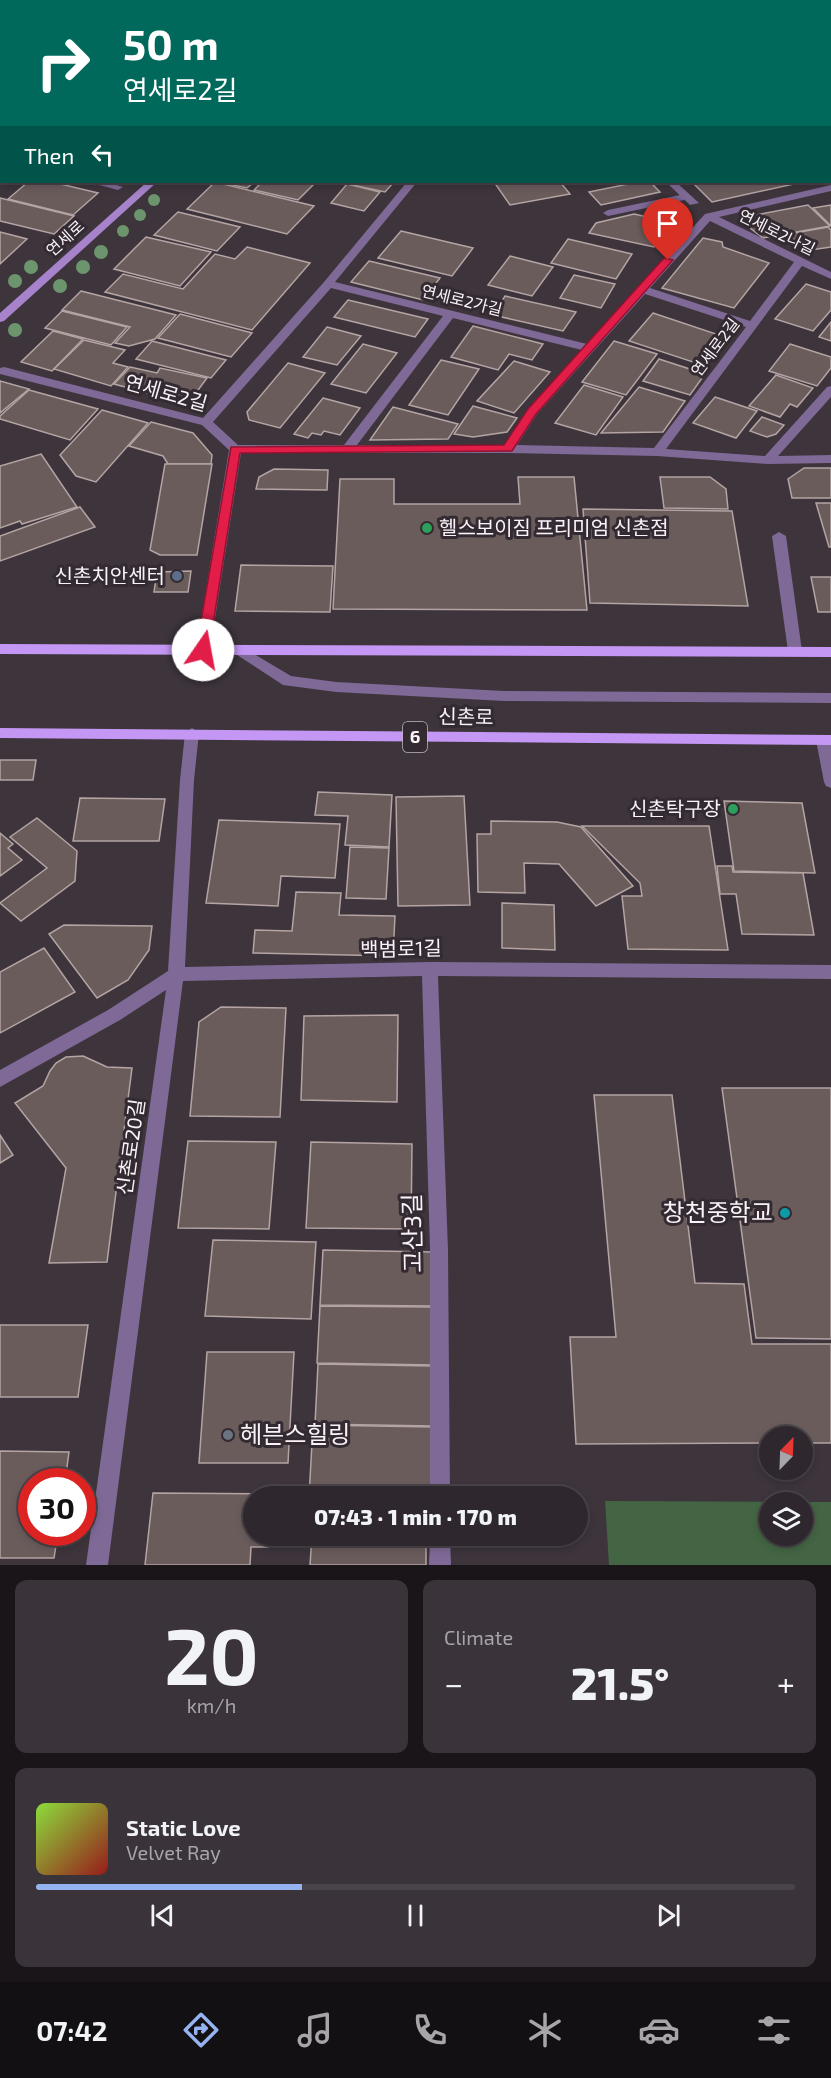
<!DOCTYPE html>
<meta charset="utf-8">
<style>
:root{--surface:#2e272d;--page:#3a3339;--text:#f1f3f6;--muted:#a7a5aa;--line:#494449;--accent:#95b2f1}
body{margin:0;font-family:"Exo 2","Noto Sans KR",sans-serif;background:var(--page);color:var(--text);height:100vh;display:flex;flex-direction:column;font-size:22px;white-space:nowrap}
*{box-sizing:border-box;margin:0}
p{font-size:20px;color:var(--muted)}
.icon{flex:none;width:33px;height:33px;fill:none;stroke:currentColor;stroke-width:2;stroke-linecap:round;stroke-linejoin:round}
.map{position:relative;height:1565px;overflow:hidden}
.details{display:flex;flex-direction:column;gap:15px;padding:15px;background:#191519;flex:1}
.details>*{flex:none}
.top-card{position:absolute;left:0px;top:0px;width:831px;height:183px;box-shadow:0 3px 9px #0003,0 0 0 2px var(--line);background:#00695c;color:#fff;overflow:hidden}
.needle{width:39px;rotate:23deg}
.fabs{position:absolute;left:759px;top:1426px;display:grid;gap:12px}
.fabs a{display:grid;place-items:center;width:54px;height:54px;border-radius:50%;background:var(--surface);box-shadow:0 3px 9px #0003,0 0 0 2px var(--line);font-size:30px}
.speed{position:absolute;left:18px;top:1468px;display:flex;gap:12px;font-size:30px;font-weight:700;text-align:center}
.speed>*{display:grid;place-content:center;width:78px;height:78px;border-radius:50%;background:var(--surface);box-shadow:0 3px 9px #0003,0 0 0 2px var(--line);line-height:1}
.speed .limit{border:9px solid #d22;background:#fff;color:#111}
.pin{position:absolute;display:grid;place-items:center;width:51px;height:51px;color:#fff;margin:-62px -26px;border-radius:50% 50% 50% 0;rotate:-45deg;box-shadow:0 0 6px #0007}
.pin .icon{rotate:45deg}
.me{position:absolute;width:66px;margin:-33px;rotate:12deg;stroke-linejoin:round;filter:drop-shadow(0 0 4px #0008)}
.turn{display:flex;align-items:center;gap:21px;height:126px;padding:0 24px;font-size:27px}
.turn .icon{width:78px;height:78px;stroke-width:2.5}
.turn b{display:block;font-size:42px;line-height:51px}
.then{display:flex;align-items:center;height:57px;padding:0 24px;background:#0003;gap:12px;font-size:22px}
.big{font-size:45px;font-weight:800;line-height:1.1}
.details .card{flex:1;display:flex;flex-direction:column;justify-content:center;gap:9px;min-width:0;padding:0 21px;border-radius:12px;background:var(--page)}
.details .dial{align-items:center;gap:0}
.dial b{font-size:78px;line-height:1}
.song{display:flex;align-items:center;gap:18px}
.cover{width:72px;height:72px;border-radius:9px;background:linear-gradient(135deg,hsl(90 70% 55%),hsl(0 70% 35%))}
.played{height:6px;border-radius:3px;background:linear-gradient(90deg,var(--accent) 35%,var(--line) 35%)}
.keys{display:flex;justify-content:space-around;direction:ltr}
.heat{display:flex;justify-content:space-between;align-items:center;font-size:33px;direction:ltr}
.details .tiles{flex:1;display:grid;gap:15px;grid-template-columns:1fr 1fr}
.card:last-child{grid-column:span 2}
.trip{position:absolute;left:243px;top:1486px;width:345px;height:60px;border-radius:30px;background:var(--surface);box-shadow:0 3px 9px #0003,0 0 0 2px var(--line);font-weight:800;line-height:60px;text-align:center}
.tabs{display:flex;height:96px;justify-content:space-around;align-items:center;background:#121012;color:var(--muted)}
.tabs .icon{width:42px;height:42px}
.tabs .current{color:var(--accent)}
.tabs b{font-size:27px;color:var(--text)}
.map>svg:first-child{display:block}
</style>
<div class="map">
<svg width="831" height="1565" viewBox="0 0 831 1565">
<rect width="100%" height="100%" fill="#3d343c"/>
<path fill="#436543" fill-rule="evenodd" d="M605 1501 831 1502V1565H609ZM770 1503H802V1536H770Z"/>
<g fill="#6b5c5c" stroke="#b4a4a4" stroke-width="1.5">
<path d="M143 0H197L141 2Z"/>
<path d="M377 0H445L451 1 375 2Z"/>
<path d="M28 182H52L98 193 73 215 8 199Z"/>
<path d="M215 182 314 206 287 234 187 209Z"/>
<path d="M219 182H254L247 188Z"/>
<path d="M262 182H316L298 200 254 190Z"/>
<path d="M355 182H394L385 192 353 185Z"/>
<path d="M494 182H560L570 194 510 205Z"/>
<path d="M638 182H654L657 184 653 185 660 192 601 205 589 192Z"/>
<path d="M692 182H803L712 202Z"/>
<path d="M347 184 380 192 364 211 331 203Z"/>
<path d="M0 198 74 216 54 234 0 221Z"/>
<path d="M808 205 830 226 763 238 750 228 756 215Z"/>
<path d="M831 205V226L813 208Z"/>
<path d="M178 212 240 227 217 251 154 235Z"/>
<path d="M634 214 670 222 654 247 589 233 596 223Z"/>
<path d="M828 227 831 230V247L811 250 803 242 797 243 789 234Z"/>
<path d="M401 231 473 248 452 276 378 258Z"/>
<path d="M0 232 27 239 0 264Z"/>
<path d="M146 237 211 252 180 286 114 269Z"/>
<path d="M703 238 722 242 723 247 769 263 734 308 662 288Z"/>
<path d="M568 239 632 254 616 279 551 263Z"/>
<path d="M247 247 310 263 252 330 105 292 123 274 183 289 215 254 235 259Z"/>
<path d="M510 256 553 267 532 296 488 285Z"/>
<path d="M369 261 440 278 423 300 351 282Z"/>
<path d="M574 275 615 284 601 308 560 298Z"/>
<path d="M806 284 831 292V310L813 331 775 319Z"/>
<path d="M81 291 176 315 155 339 129 346 115 343 130 327 62 310Z"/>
<path d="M505 296 576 312 563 331 493 315Z"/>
<path d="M348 300 428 319 415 337 334 317Z"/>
<path d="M62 311 127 327 111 345 45 328Z"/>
<path d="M653 313 725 337 702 365 629 341Z"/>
<path d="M180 314 252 333 231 357 158 338Z"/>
<path d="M831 322V341L819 337Z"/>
<path d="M473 326 543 344 532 360 509 354 498 370 451 357Z"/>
<path d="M327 327 361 336 337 365 303 357Z"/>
<path d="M53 331 83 339 52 371 21 362Z"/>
<path d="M84 340 125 350 113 363 128 367 111 386 54 369Z"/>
<path d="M152 341 226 360 211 378 136 359Z"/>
<path d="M614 341 657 354 626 395 582 382Z"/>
<path d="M363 344 397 353 366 393 331 384Z"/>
<path d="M790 344 831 357V368L817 386 769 371Z"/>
<path d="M659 359 705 374 690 395 643 381Z"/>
<path d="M441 360 479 369 448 415 409 405Z"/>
<path d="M514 361 550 372 514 413 477 401Z"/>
<path d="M288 363 325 373 280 428 249 420 247 412Z"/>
<path d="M130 367 157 373 160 368 207 378 193 397 179 394 174 400 114 384Z"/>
<path d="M776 375 813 388 797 407 790 404 780 417 749 406Z"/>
<path d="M0 381 29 389 0 413Z"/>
<path d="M584 385 623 397 596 435 555 423Z"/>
<path d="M639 387 685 401 663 432 601 433Z"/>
<path d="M29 390 98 409 70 440 0 419V416Z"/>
<path d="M715 397 757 411 736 438 693 423Z"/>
<path d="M323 398 360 408 340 435 324 431 321 435 312 433 308 438 294 434Z"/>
<path d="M473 406 517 418 507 432 473 437 454 434Z"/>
<path d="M393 407 458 424 448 439 370 440Z"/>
<path d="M102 410 148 423 96 482 76 476 60 455Z"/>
<path d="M762 417 784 425 776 434 767 437 750 431Z"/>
<path d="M151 422 193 433 212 455 211 464H168L163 456 129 446Z"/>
<path d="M41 454 77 507 22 524 20 521 0 528V466Z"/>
<path d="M165 464H212L197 555H160L150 550Z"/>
<path d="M804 468H831V498H792L788 479Z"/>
<path d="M274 469 328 470 327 490 256 489 259 477Z"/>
<path d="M518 477H574L587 610 333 609 340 479H394V504H520Z"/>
<path d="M660 477H710L726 489 728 509 664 508Z"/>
<path d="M816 503H831V547H829Z"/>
<path d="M80 507 95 527 0 561V536Z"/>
<path d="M583 509 732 511 748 606 590 603Z"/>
<path d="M241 565 333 566 330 612 235 611Z"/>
<path d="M191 571 188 592H154L157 572Z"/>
<path d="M811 577H831V612H818Z"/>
<path d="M0 760H36L33 780H0Z"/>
<path d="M318 792 392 795 389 847 345 845 348 816 315 815Z"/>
<path d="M464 796 470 905 398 906 396 797Z"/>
<path d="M80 798 165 799 159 841H73Z"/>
<path d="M724 801 802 803 815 873 734 871Z"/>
<path d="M37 818 77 851 75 881 21 921 0 903 47 868 10 837Z"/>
<path d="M219 820 340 824 335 878 281 876 278 906 206 903Z"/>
<path d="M491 821 557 822 581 827 633 886 596 906 559 864 524 863 525 893 478 892 477 834H491Z"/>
<path d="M582 826H709L728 950 628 949 622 896H642L640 883Z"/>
<path d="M0 833 13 844 8 848 22 860 0 876Z"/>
<path d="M350 847 389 848 386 899 346 898Z"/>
<path d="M717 866H732L733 872 803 873 814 935 742 934 736 894H720Z"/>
<path d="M296 892 341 893 339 915 395 916 393 956 253 953 255 930 292 931Z"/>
<path d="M502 903 554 905 555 950 502 948Z"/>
<path d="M64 925 152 926 149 950 128 980 97 998 49 934Z"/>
<path d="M44 948 75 992 0 1033V972Z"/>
<path d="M221 1007 286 1008 280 1117 190 1116 199 1022Z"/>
<path d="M398 1015 397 1102 301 1100 304 1016Z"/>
<path d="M83 1056 107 1067 132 1068 107 1262 49 1263 66 1168 15 1103 43 1086 50 1071 56 1063 66 1057Z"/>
<path d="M722 1088H831V1339L756 1338Z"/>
<path d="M594 1095H672L695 1283 744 1284 752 1344H831V1443H802V1437H770V1443L576 1444 570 1337H616Z"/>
<path d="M0 1135 13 1155 0 1163Z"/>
<path d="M188 1141 276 1142 269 1229 178 1228Z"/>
<path d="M311 1142 412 1144 411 1229 306 1228Z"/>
<path d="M213 1240 316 1242 311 1319 205 1316Z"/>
<path d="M323 1250 433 1252V1306L320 1305Z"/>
<path d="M320 1306 433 1307V1365L317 1363Z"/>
<path d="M0 1325H88L78 1397H0Z"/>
<path d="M207 1352H294L288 1463H199Z"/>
<path d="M318 1364 433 1366V1426L315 1424Z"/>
<path d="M313 1425 436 1427V1497H309Z"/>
<path d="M0 1451 69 1452 65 1482H32V1533H58L54 1558H0Z"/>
<path d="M153 1493 271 1494V1497H254V1536H268V1547H251L250 1565H145Z"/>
<path d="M312 1536H426V1565H310Z"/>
</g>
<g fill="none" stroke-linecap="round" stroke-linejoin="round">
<g fill="#7f6996" fill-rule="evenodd">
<rect x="0" y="157" width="2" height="6"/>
<path d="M88 182H106L123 187 118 190Z"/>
<path d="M685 194 689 195V199L608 216 603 213 608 210Z"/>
<path d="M239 645 291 676 336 682 504 691 831 693V703L504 701 336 692 283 685 234 653 232 650 234 647Z"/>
</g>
<g fill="#7f6996" fill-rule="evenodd">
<path d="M97 0H112L113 2H98Z"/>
<path d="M476 0H491L492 2H477Z"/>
<path d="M0 58 2 59V65L0 64Z"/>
<rect x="830" y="81" width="1" height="6"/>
<path d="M2 90V96L0 97V91Z"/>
<path d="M407 182H417L335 282 587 344 705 214 831 185V191L719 217 831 272V279L802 266 666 449 765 456 827 387 831 386V397L778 456 831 455V463L768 464 657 456 508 453H241L210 650 208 653H198L196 650 229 450 202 425 0 374V368L4 367 203 418 324 282ZM710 221 794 262 750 321 650 288ZM331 288 443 316 344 445H238L213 422ZM645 294 746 327 654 448 517 445 537 414ZM453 318 582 350 528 409 504 445H357Z"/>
<path d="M666 182H676L699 203 690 205Z"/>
<path d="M779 532 786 536 802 651 795 656 788 651 772 536Z"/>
<path d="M192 728 199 733 194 780 185 967 430 962 831 965V979L438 976 448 1250 450 1497H430V1250L422 976 183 981 108 1565H86L166 990 120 1020 0 1087V1070L108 1010 168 971 180 780 185 733Z"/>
<path d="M823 735 828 736 831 743V788L826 786 824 782 816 740 818 736Z"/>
<path d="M430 1536H450L451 1565H429Z"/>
</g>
<g fill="#a783cc" fill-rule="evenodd">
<path d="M338 0H346L337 2Z"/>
<path d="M646 0H663L645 2Z"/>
<path d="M2 76V82L0 83V77Z"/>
<path d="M147 182H157L4 321 0 322V313Z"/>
</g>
<g fill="#c597f5" fill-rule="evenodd">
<path d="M0 644 831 647V657L0 654Z"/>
<path d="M0 728 831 735V745L0 738Z"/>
</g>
</g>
<g fill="#6d956d">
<circle cx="154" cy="200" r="6"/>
<circle cx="140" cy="215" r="6"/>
<circle cx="123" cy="231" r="6"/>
<circle cx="101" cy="252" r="7"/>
<circle cx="31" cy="267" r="7"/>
<circle cx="83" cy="267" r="7"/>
<circle cx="15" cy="281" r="7"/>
<circle cx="60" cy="286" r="7"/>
<circle cx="15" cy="330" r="7"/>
</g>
<path fill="#e11d48" stroke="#92132f" stroke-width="1.5" d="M664 258 673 260 536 414 512 451 240 453 209 650 207 653H198L196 650 231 447 504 445 528 409Z"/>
<g fill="#2e9e5b" stroke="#332a32" stroke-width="2">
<circle cx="427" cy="528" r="6"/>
<circle cx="733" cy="809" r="6"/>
</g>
<circle fill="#5c6f8a" stroke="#332a32" stroke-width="2" cx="177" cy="576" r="6"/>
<circle fill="#0f9aa8" stroke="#332a32" stroke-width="2" cx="785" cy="1213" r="6"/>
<circle fill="#6b7280" stroke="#332a32" stroke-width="2" cx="228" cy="1435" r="6"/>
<g text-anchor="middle" stroke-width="6" stroke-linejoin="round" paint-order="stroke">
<g font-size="16" fill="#f9f3f8" stroke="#332a32">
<text transform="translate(777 232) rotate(26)" y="6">연세로2나길</text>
<text transform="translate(65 238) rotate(-42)" y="6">연세로</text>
<text transform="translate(462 300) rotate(14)" y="6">연세로2가길</text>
<text transform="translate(715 347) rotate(-53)" y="6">연세로2길</text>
</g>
<rect fill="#332a32" stroke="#beb7bd" stroke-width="1.5" x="403" y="722" width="24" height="30" rx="4.5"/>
<g font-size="18" font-weight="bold" fill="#f9f3f8">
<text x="415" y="743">6</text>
</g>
<g font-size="20" fill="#f9f3f8" stroke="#332a32">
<text transform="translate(166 393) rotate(16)" y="7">연세로2길</text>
<text transform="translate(466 717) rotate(1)" y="7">신촌로</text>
<text transform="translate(401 949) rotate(-1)" y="7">백범로1길</text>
<text transform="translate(131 1147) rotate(-82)" y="7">신촌로20길</text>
</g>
<g font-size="20" fill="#f9f3f8" stroke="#332a32" text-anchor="end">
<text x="439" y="535" text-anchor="start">헬스보이짐 프리미엄 신촌점</text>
<text x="165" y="583">신촌치안센터</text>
<text x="721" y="816">신촌탁구장</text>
</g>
<g font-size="24" fill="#f9f3f8" stroke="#332a32" text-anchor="end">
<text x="773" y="1221">창천중학교</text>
<text x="240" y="1443" text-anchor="start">헤븐스힐링</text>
</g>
<g font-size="24" fill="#f9f3f8" stroke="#332a32">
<text transform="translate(413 1233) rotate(-91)" y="8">고산3길</text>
</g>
</g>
</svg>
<div class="fabs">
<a><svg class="needle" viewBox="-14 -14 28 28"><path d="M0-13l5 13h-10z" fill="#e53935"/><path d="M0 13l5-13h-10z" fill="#a7a5aa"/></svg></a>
<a><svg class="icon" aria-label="layers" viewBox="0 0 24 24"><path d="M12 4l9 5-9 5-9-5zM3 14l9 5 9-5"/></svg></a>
</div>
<div class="speed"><div class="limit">30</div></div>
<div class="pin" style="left:668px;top:260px;background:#d93025"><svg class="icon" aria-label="arrive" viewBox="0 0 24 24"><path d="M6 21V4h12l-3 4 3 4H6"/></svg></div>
<svg class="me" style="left:203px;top:650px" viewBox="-20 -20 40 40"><circle r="19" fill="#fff"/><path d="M0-13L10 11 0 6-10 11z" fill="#e11d48"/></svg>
<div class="trip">07:43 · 1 min · 170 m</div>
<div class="top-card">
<div class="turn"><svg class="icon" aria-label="right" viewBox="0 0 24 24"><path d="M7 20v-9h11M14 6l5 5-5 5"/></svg><div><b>50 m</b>연세로2길</div></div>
<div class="then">Then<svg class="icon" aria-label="left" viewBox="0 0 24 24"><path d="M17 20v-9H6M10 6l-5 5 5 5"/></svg></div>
</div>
</div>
<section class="details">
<div class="tiles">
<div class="card dial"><b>20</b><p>km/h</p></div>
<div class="card"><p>Climate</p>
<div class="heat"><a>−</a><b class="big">21.5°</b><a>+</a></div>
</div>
<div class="card">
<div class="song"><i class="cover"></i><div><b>Static Love</b><p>Velvet Ray</p></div></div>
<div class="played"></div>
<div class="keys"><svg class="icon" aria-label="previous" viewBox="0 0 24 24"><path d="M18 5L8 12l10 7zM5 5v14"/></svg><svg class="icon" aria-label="pause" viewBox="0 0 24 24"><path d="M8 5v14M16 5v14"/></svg><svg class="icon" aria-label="next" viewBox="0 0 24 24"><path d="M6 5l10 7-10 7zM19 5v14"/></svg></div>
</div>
</div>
</section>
<nav class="tabs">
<b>07:42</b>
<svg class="icon current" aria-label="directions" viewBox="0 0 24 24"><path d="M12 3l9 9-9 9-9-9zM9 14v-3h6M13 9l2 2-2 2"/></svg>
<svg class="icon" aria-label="music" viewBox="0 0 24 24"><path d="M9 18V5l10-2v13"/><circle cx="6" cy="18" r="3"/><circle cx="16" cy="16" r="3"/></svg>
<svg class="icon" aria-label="phone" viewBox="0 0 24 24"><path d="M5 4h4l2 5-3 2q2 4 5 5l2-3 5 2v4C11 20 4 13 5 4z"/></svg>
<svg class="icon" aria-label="climate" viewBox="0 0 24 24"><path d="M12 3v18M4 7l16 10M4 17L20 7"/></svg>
<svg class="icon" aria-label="car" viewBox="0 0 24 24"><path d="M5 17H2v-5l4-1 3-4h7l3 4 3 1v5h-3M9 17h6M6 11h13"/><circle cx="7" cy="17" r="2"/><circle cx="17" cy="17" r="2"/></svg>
<svg class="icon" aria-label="filters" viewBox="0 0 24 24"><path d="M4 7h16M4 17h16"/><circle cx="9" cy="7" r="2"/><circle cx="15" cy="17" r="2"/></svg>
</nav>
